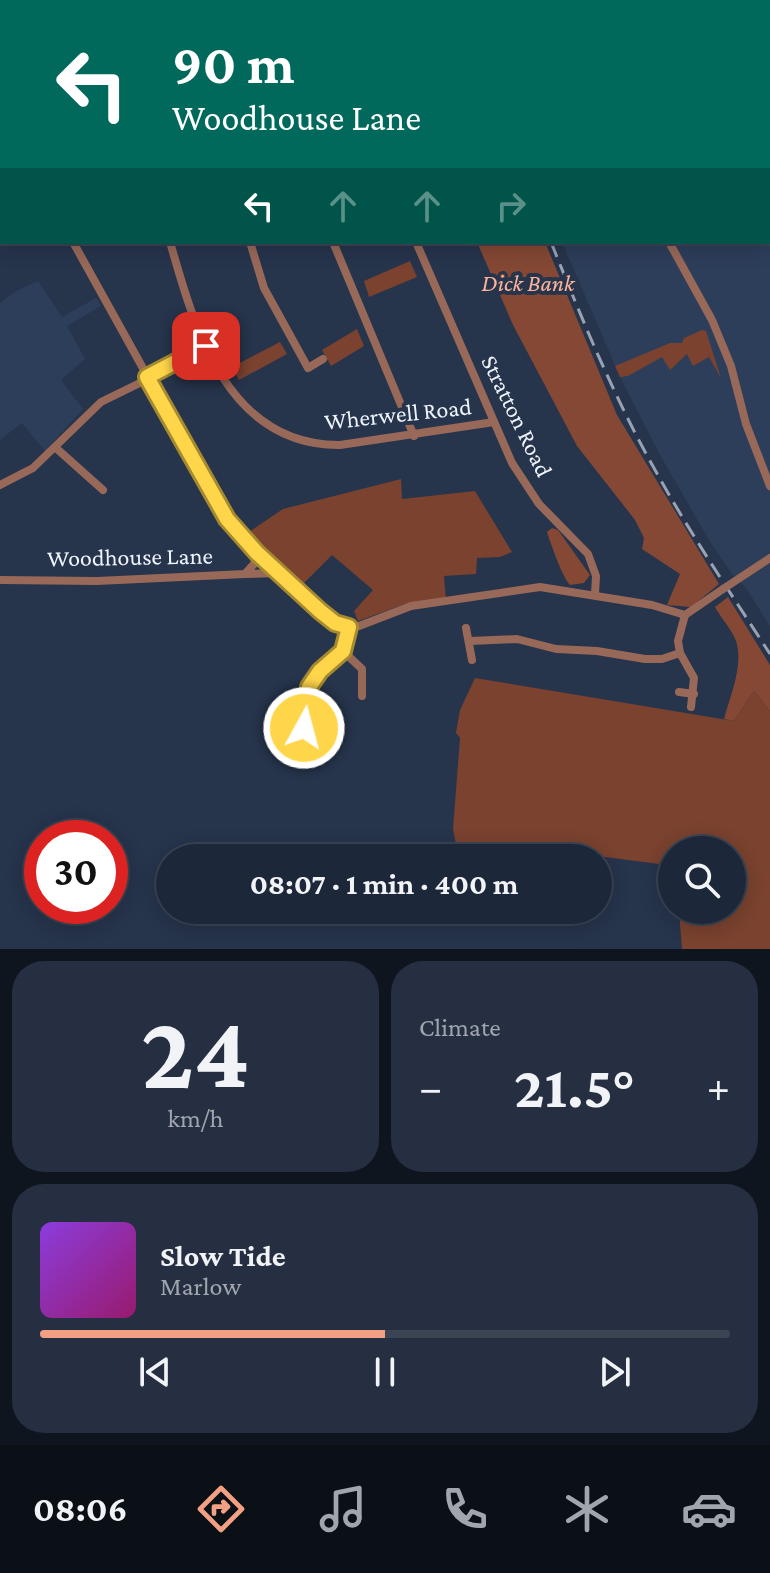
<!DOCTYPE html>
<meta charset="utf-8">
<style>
:root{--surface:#1c2739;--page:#252f41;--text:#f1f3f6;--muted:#a0a5ae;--line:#3a4453;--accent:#f39f83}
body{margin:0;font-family:"Crimson Pro",serif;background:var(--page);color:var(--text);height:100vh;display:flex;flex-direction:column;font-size:30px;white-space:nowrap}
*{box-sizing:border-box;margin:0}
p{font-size:26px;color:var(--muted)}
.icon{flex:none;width:44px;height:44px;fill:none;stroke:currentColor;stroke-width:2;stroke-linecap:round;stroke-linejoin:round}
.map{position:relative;height:949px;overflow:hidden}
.details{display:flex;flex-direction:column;gap:12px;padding:12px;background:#0f151f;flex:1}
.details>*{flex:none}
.guide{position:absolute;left:0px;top:0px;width:770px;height:244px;box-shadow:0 4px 20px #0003,0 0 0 2px var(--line);background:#00695c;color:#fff;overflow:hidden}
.tools{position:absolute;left:658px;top:836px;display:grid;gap:16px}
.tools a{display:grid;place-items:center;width:88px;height:88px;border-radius:50%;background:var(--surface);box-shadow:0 4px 20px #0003,0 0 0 2px var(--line);font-size:40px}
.speed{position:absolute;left:24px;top:820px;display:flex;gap:16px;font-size:40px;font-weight:700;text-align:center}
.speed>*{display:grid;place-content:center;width:104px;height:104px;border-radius:50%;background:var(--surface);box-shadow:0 4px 20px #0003,0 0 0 2px var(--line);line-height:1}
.speed .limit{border:12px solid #d22;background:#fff;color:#111}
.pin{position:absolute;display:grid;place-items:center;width:68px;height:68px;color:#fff;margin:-34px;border-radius:16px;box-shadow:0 4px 12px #0006}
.me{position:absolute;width:88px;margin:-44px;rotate:7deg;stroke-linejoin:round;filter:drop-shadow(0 0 6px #0008)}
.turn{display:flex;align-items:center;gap:28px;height:168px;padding:0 40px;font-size:36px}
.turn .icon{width:104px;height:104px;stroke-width:2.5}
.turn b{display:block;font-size:56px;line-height:68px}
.lanes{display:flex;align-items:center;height:76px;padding:0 40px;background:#0003;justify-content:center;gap:40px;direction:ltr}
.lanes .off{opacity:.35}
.big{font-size:60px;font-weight:700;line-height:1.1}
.details .widget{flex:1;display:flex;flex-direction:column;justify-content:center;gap:12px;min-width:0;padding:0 28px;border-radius:32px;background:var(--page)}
.details .dial{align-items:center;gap:0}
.dial b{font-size:104px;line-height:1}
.song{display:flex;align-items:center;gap:24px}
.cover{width:96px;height:96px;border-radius:12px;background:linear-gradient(135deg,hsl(270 70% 55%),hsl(320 70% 35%))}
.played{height:8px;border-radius:4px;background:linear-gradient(90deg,var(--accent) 50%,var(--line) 50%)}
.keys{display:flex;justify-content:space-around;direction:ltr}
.heat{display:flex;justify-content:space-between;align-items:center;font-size:44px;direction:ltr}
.details .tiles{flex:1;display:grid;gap:12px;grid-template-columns:1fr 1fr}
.widget:last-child{grid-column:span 2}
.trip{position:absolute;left:156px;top:844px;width:456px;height:80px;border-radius:40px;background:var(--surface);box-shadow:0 4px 20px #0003,0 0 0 2px var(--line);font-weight:700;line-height:80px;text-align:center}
.dock{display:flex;height:128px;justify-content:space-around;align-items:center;background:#0b1017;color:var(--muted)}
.dock .icon{width:56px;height:56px}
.dock .selected{color:var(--accent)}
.dock b{font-size:36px;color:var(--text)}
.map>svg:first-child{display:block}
</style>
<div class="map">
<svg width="770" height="949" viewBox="0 0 770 949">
<rect width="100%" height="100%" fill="#26344c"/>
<g fill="#2d3e5b">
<path d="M470 0H763L764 2H471Z"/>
<path d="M768 11 770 15V626L746 588 733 575 710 542 660 455 620 377 562 242H768Z"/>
<path d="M38 281 62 317 96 298 101 306 67 326 85 359 61 380 83 409 45 451 22 423 0 440V303L16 291Z"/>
</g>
<g fill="#7a422f">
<path d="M410 261 417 277 369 297 364 281Z"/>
<path d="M357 329 364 346 331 366 322 350Z"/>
<path d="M702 330 706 331 721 378 709 357 693 366 687 354 670 370 662 357 628 376 620 377 615 366 670 343H682L684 338Z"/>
<path d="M280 342 287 354 239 380 232 367Z"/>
<path d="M401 479 402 499 475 491 512 552 500 557 477 558 476 574 444 576 446 599 405 604 358 621 354 611 373 590 332 555 303 584 249 532 283 509Z"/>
<path d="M475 678 734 721 754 691 770 711V949H682L679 910H732V850H672V863L667 865 574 853 477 846 457 850 453 829 460 738 456 733 460 710Z"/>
</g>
<g fill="#844834">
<path d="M477 242H545L617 415 719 584 691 607 667 605 680 574 642 549 644 538 635 520 577 446 513 325Z"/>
<path d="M552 528 558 530 590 575 584 583 570 585C562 577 551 544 547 532Z"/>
<path d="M728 597 770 665V711L754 691 734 721 724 719C730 696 744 665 736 641 732 630 721 618 715 607Z"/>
</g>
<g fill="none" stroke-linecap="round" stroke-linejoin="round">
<g stroke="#986859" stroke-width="8">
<path d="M210 0V2"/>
<path d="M421 0V1"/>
<path d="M531 0 532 2"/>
<path d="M654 2 658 0"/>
<path d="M0 125 2 127"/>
<path d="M768 204 770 208"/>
<path d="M0 241 2 240"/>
<path d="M73 242 221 509 257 553 335 623 349 627 359 626 411 606 540 587 652 605 685 615 723 589"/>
<path d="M170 242C195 330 228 446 340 445L494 422"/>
<path d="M250 242 264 288 308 368 323 359"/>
<path d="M333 242 414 436"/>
<path d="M416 242 512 463 539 504 588 554 596 576 595 594"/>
<path d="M669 242 712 320 731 366 746 424 770 486"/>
<path d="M147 377 206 346"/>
<path d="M56 448 103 490"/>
<path d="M0 485 33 468 101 402 148 379"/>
<path d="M246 574 279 573"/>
<path d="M0 580 97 581 245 574 254 564 257 553"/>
<path d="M466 628 472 660"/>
<path d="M470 641 517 639 556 649 597 651 645 659H662L680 653 694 678 691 707"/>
<path d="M343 651 362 669V696"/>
<path d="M680 653 678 641 685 615"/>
<path d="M679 692 694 694"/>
<path d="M302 757 307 692 320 671 343 651 349 627"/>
</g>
<g stroke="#fb9a79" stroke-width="12">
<path d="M69 2 71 0"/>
<path d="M0 68 2 66"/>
</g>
<g stroke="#99a2b2" stroke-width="3" stroke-dasharray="16 8" stroke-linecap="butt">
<path d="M459 0 460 2"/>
<path d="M551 242C583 322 616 402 659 477 693 538 732 595 770 654"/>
</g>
<path stroke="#986859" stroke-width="8" d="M723 589 770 558"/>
</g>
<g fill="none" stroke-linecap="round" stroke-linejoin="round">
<g stroke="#a68a30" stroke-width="20">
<path id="route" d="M206 346 147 377 148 379 227 519 257 553 320 611 335 623 349 627 343 651 320 671 309 687 304 728"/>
</g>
<use href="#route" stroke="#ffd54a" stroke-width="14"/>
</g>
<g text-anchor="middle" stroke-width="8" stroke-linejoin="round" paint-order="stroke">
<g font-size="24" font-style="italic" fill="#feb39a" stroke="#26344c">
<text x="528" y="291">Dick Bank</text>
</g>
<g font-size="24" fill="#eef3fc" stroke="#26344c">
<text transform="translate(398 414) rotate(-6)" y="8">Wherwell Road</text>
<text transform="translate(517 416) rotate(64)" y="8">Stratton Road</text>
<text transform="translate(130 557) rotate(-1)" y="8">Woodhouse Lane</text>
</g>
</g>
</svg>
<div class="tools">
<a><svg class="icon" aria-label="search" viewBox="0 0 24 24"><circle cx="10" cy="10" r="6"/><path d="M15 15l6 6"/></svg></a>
</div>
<div class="speed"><div class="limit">30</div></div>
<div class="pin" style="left:206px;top:346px;background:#d93025"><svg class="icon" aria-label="arrive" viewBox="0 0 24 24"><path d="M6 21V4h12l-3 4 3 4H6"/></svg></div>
<svg class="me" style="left:304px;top:728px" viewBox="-20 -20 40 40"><circle r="17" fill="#ffd54a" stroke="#fff" stroke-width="3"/><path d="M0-11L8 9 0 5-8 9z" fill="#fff"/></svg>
<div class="trip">08:07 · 1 min · 400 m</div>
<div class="guide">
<div class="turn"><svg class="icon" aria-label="left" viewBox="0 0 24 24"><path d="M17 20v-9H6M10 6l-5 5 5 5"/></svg><div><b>90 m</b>Woodhouse Lane</div></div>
<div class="lanes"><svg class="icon" aria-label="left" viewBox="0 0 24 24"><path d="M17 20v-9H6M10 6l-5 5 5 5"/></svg><svg class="icon off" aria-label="ahead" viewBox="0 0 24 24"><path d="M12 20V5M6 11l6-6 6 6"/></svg><svg class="icon off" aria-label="ahead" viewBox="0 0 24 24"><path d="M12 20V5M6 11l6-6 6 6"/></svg><svg class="icon off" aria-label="right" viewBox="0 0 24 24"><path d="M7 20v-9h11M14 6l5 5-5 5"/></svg></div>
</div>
</div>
<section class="details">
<div class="tiles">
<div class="widget dial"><b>24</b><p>km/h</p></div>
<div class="widget"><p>Climate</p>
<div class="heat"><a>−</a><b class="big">21.5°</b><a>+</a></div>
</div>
<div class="widget">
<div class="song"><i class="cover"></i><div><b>Slow Tide</b><p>Marlow</p></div></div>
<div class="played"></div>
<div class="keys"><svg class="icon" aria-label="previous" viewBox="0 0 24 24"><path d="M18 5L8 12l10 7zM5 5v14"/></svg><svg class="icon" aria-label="pause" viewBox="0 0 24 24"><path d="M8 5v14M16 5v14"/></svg><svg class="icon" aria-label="next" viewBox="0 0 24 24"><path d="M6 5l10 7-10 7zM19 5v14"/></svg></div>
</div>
</div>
</section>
<nav class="dock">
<b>08:06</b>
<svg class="icon selected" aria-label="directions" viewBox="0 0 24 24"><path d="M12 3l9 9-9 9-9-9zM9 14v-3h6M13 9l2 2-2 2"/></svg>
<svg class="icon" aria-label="music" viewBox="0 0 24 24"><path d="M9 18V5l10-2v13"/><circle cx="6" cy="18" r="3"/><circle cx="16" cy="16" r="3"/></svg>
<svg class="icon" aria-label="phone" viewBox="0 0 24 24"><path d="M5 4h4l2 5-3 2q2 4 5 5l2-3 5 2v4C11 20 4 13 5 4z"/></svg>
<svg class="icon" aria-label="climate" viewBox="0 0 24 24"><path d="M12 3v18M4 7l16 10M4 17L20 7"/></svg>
<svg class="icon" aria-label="car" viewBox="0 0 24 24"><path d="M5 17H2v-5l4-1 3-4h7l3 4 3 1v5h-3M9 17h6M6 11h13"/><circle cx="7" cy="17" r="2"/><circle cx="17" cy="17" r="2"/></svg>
</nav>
